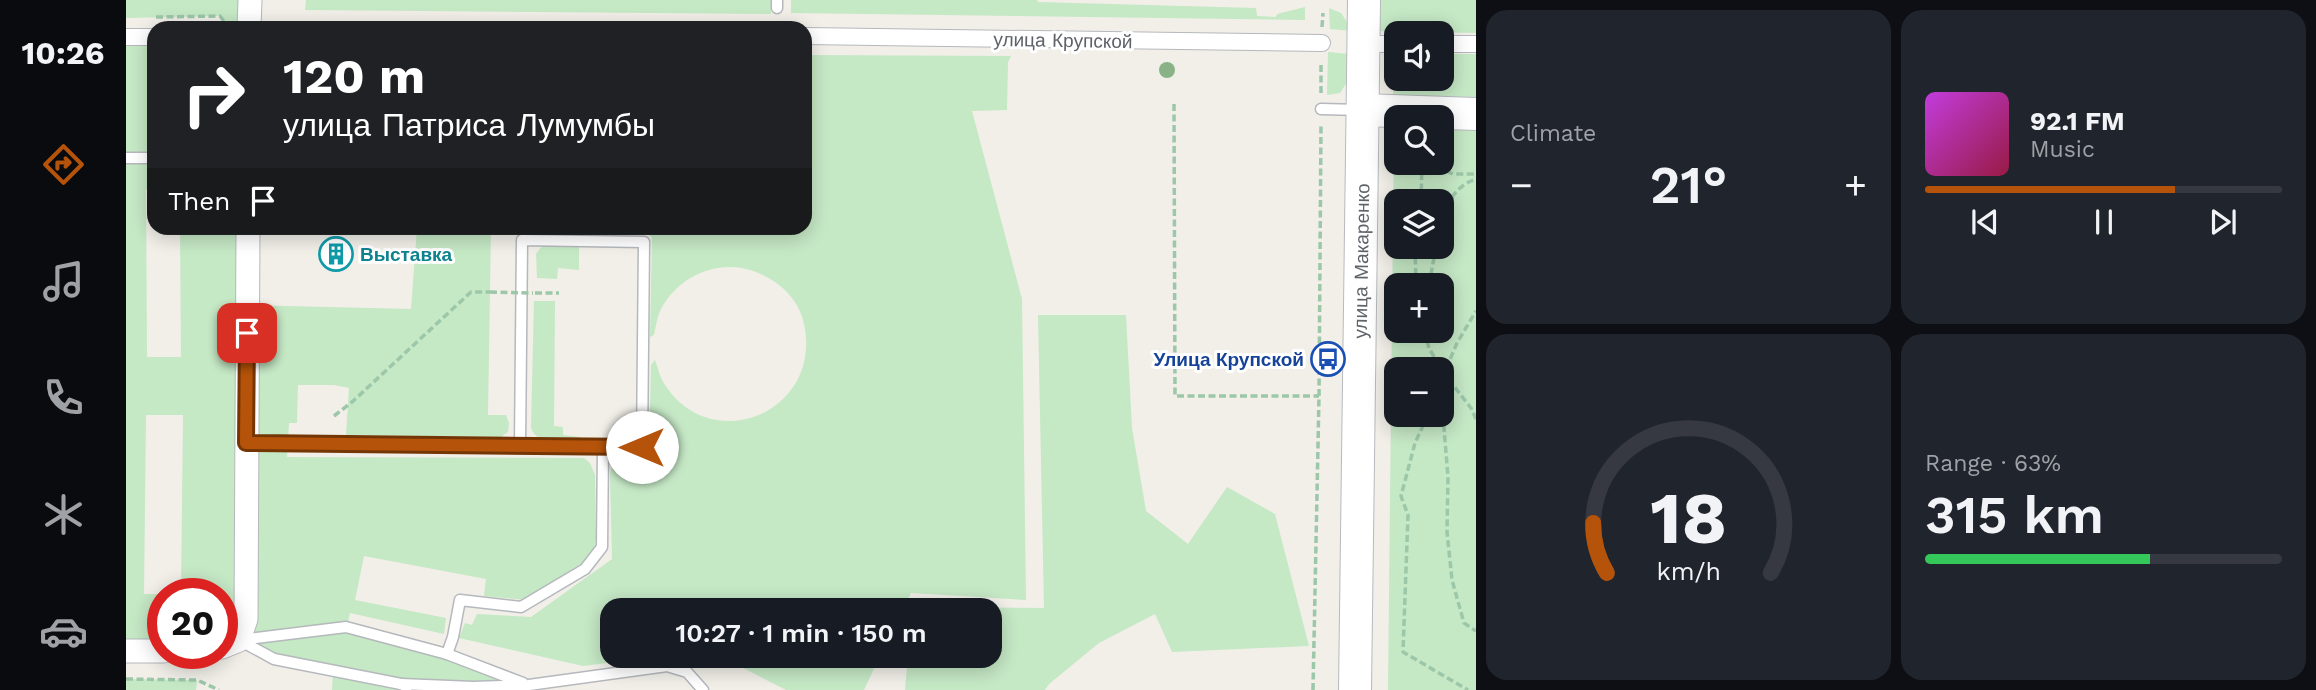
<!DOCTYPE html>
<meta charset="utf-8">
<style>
:root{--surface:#171b24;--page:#20242c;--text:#f1f3f6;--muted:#9ea1a6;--line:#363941;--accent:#b45309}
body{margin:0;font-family:"Work Sans",sans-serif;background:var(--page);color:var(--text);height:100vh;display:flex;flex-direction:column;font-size:26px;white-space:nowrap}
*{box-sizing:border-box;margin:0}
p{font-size:23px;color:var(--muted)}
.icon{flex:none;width:38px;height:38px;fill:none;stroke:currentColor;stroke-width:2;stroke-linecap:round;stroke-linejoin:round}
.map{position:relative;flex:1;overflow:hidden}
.side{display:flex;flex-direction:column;gap:10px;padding:10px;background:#0d0f14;width:840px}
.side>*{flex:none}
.hud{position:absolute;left:21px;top:21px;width:665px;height:214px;border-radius:21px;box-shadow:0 4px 18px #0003;background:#202124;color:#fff;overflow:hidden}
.tools{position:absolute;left:1258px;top:21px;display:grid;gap:14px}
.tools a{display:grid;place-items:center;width:70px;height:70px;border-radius:14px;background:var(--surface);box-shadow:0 4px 18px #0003;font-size:35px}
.speed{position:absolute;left:21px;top:578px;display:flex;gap:14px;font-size:35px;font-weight:700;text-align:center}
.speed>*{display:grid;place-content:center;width:91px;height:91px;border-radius:50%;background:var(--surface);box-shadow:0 4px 18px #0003;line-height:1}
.speed .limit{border:10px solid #d22;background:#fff;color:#111}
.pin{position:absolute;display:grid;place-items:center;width:60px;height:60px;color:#fff;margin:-30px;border-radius:14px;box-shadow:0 4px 10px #0006}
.me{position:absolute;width:77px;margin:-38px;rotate:270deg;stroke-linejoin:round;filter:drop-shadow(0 0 5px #0008)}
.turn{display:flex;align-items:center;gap:24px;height:147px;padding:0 21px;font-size:32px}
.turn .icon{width:91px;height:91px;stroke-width:2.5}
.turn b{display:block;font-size:49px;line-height:60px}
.then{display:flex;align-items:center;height:66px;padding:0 21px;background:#0003;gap:14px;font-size:26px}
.big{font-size:52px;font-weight:600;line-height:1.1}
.side .widget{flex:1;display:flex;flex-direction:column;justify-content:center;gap:10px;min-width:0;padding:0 24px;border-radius:21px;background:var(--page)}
.side .dial{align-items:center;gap:0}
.dial svg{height:182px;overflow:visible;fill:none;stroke:var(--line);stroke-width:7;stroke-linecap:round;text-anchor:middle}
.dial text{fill:var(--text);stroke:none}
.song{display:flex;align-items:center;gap:21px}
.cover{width:84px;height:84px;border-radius:10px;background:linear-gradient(135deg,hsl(290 70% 55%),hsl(340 70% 35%))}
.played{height:7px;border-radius:4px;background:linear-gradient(90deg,var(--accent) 70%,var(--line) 70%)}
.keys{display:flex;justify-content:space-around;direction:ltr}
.heat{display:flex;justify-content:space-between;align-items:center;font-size:38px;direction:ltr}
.charge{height:10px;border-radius:5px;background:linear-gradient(90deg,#34c759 63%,var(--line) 0)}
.side .tiles{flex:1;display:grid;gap:10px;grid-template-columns:repeat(2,1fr)}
.trip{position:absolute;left:474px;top:598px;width:402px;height:70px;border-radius:21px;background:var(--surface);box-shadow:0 4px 18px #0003;font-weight:600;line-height:70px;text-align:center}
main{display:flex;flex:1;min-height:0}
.menu{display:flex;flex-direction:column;width:126px;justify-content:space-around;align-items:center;background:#090b0e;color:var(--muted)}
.menu .icon{width:49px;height:49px}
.menu .selected{color:var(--accent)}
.menu b{font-size:32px;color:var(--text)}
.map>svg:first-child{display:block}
</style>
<main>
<nav class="menu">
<b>10:26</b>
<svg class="icon selected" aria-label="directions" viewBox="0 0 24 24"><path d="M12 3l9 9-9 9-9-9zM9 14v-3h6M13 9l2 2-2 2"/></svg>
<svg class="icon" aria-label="music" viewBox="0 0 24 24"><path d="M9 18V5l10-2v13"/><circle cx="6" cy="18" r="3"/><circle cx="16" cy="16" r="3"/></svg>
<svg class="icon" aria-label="phone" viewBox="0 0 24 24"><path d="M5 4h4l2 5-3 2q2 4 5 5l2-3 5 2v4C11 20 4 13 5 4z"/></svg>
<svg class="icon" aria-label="climate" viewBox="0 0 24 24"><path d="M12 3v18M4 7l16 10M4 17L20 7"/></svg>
<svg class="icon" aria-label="car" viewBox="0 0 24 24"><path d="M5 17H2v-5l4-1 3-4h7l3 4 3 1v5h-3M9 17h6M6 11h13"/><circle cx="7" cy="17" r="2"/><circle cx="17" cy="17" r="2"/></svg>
</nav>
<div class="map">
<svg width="1350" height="690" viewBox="0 0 1350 690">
<rect width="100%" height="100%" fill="#f1efe8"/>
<g fill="#c5e8c5" fill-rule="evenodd">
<path d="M0 0H124L123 23 101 25 94 16 0 18Z"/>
<path d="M180 0H645V14L179 10Z"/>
<path d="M665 0H911L912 2 1130 8 1131 16 1150 17 1151 14 1179 7V20L665 13Z"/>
<path d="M1252 0H1350V33L1252 31Z"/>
<path d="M1203 8 1215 13 1227 31 1204 29Z"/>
<path d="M0 34H28V189L20 190 21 357H55L54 228H122V305L285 309 291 228H365L362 415H380L383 423 382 432 375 437 220 435 223 388 208 385H172L171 423H163L161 457 458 458 464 463 469 475 470 541 465 557 400 600 358 596 360 579 238 556 229 600 320 618 318 634 224 613 221 627 403 685H277L286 690H206L207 671 148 659 113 640 96 647V593H55L57 415H20L18 594H37V651H0Z"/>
<path d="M1202 52 1224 54 1223 79 1214 93 1201 95Z"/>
<path d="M1267 53H1270V79H1316V54H1350V97L1267 96Z"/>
<path d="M679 55 885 56 882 62 881 110 846 111 896 299 900 600 785 593 776 611H486V656H535L457 666 333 638 339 623 346 625 351 614 405 617 486 559 484 473 487 463 493 458 523 456 525 365 529 360C532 368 534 378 539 385 587 458 697 411 678 324 673 299 653 281 630 272 594 258 553 275 535 309 531 317 530 326 528 335L524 337 526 237 512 228H679Z"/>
<path d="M1268 125H1270V163H1316V125H1350V690H1262ZM1270 201H1316V247H1270ZM1270 285H1316V331H1270ZM1270 369H1316V415H1270Z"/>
<path d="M429 228H477C466 242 441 240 429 228Z"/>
<path d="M426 244 453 246V270L432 268 431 279 411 278 410 254 415 247Z"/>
<path d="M408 301H429L428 426 437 427V435L454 437 456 441C439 440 411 446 405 428Z"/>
<path d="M912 315H1000L1006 428 1020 511 1062 544 1101 487 1149 514 1183 646 1046 652 1029 614 973 643 923 684 919 690H779L782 656H864V611H785L786 607 918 608Z"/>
<path d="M594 656H754L738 690H660Z"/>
<path d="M0 679 71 680 70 690H0Z"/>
</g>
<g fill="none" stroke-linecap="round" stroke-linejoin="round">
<g stroke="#b5b8bc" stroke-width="13">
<g id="service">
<path d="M651 8V0"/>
<path d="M1195 109 1234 110"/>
<path d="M0 158H28"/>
<path d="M120 443 477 447 476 547 459 569 395 607 334 600 327 637 321 654"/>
<path d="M394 446 396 240 518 242 516 447H477"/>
<path d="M113 640 220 627 321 654 397 683"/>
<path d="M113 640 148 659 275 684 281 687"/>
<path d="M275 684 347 687 403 685 541 666 561 672 577 690"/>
</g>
</g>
<g stroke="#b5b8bc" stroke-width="18">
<g id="pedestrian">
<path d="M679 36 1196 43"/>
<path d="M0 37H28"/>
<path d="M1254 44H1270"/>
<path d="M1316 44H1350"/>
</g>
</g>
<g stroke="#b5b8bc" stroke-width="25">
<g id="minor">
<path d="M123 28 124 0"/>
<path d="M96 647 113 640 120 619 122 228"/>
<path d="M0 651H37"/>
</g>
</g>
<g stroke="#b6babf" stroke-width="34">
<g id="secondary">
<path d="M1237 110 1350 114"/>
<path d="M1229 690 1238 0"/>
</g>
</g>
<g stroke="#9cc7a9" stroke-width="3.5" stroke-dasharray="7 3.5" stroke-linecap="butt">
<path d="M30 17 94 16 101 25"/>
<path d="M1196 27 1197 13"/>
<path d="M1195 93V62"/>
<path d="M1048 104 1049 396H1193"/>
<path d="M1301 163 1327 174H1350"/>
<path d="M1295 201 1296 163"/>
<path d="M1316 216C1323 199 1332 185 1350 179"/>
<path d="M1289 247 1290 285"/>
<path d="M1303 285 1310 247"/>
<path d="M409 293H433"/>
<path d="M1298 331 1303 348 1315 369"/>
<path d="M1316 371 1345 408 1350 419"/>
<path d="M1316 378 1331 343 1350 311"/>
<path d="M1316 386 1317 376"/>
<path d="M1316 404 1322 477 1321 532 1326 580 1338 623 1350 631"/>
<path d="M1302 415 1289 443 1275 496 1282 515 1277 652 1342 690"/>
<path d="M208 416 226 402 345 292H364"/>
<path d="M0 679 71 680 93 690"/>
<path d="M1187 690 1193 396 1195 125"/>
</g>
<use href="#service" stroke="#fff" stroke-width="10"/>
<use href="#pedestrian" stroke="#fff" stroke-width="16"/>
<use href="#minor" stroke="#fff" stroke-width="23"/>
<use href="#secondary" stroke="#fff" stroke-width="32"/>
<path stroke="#9cc7a9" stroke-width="3.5" stroke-dasharray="7 3.5" stroke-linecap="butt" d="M364 292 407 293"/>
</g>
<circle fill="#89b387" cx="1041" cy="70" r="8"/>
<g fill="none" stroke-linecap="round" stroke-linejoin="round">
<g stroke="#753606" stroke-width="18">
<path id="route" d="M121 333 120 443 516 447"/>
</g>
<use href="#route" stroke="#b45309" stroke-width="12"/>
</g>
<defs>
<g id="building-ring" transform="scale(1.75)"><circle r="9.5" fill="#fff" stroke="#0f9aa8" stroke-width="1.5"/><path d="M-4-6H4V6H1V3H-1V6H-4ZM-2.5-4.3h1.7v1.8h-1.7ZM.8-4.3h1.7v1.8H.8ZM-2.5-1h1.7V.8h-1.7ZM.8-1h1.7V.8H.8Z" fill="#0f9aa8"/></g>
<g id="bus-ring" transform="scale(1.75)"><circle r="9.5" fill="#fff" stroke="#1a4fb4" stroke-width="1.5"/><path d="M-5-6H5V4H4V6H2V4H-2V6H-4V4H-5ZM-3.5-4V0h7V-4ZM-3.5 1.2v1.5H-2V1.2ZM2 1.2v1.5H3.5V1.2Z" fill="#1a4fb4"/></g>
</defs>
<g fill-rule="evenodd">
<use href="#building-ring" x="210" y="254"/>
<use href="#bus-ring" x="1202" y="359"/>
</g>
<g text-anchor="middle" stroke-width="6" stroke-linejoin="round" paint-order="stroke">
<g font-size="19" fill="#5f6368" stroke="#fff">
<text transform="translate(937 40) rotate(1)" y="7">улица Крупской</text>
<text transform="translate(1235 261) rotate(-89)" y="7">улица Макаренко</text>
</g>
<g font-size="19" font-weight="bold" fill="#0d838f" stroke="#fff" text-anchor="start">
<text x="234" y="261">Выставка</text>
</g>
<g font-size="19" font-weight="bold" fill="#164399" stroke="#fff" text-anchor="end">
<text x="1178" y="366">Улица Крупской</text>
</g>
</g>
</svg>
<div class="tools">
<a><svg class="icon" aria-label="sound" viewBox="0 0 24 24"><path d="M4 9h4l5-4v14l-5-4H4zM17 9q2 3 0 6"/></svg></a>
<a><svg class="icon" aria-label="search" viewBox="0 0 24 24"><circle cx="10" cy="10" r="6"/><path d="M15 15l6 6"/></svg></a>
<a><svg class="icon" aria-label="layers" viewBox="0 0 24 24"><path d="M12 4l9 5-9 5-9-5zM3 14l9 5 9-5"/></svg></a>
<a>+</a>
<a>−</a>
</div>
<div class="speed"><div class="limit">20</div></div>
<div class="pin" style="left:121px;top:333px;background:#d93025"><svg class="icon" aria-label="arrive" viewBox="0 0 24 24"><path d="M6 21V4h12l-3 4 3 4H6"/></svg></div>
<svg class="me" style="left:516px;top:447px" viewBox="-20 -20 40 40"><circle r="19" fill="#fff"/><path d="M0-13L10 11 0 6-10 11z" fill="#b45309"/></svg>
<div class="trip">10:27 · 1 min · 150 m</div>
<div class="hud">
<div class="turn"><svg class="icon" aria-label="right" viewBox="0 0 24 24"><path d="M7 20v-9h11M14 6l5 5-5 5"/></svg><div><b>120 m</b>улица Патриса Лумумбы</div></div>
<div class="then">Then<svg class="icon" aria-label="arrive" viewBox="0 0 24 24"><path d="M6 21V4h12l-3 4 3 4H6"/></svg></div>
</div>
</div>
<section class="side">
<div class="tiles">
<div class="widget"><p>Climate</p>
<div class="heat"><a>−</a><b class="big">21°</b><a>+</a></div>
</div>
<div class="widget">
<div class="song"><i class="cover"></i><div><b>92.1 FM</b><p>Music</p></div></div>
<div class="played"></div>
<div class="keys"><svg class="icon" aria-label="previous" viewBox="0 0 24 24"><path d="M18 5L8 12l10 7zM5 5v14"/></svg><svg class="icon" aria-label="pause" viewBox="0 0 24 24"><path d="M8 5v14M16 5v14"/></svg><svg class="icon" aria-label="next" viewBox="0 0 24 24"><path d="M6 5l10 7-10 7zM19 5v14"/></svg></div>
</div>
<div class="widget dial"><svg viewBox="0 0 100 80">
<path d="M14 69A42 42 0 1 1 86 69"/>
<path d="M14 69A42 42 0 0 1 8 47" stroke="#b45309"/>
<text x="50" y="56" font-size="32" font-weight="700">18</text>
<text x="50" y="72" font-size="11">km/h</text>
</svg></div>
<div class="widget"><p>Range · 63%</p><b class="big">315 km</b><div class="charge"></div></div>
</div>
</section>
</main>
